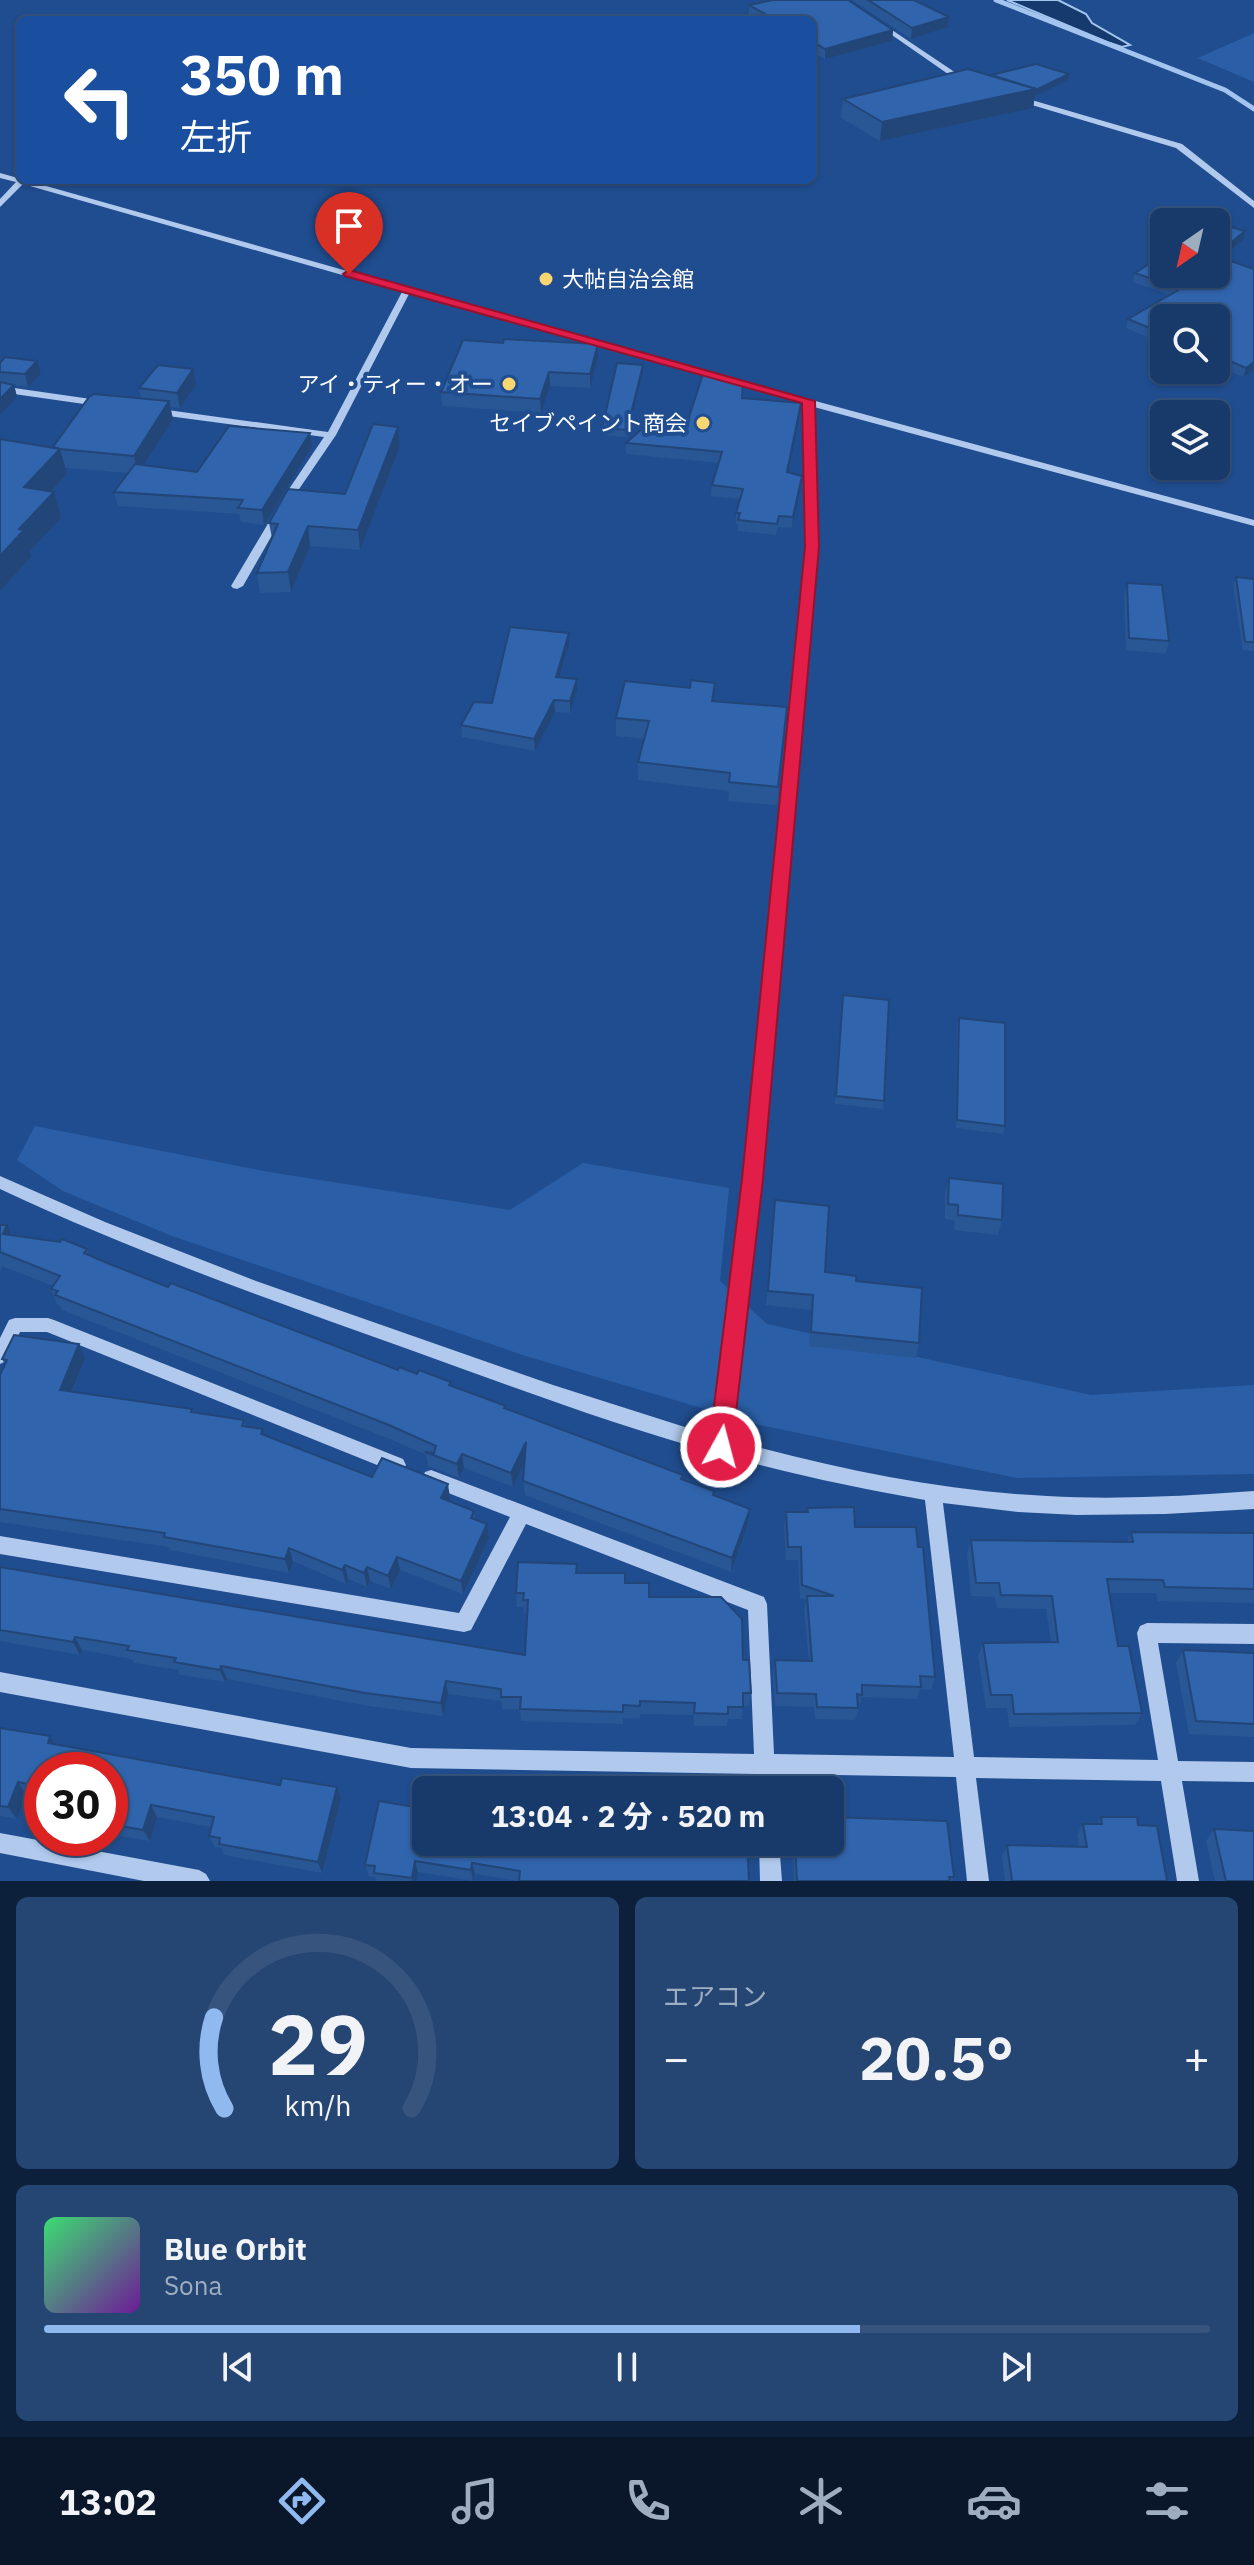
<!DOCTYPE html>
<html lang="ja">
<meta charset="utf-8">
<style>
:root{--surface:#183a6b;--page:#254573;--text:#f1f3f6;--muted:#9fadc1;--line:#36547e;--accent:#90b9f0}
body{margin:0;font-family:"IBM Plex Sans","Noto Sans JP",sans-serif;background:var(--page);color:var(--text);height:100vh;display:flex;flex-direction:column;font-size:30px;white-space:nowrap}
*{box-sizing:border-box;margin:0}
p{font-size:26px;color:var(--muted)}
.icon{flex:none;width:44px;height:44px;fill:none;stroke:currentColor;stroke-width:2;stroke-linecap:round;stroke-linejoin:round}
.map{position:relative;height:1881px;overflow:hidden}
.details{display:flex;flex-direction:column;gap:16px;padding:16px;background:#0d203b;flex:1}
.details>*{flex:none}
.hud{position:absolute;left:16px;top:16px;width:800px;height:168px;border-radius:12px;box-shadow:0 2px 6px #0004,0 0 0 2px var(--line);background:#1a4fa0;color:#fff;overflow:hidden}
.needle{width:52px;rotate:214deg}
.controls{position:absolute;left:1150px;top:208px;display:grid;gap:16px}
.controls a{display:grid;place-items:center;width:80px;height:80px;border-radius:12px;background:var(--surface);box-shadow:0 2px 6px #0004,0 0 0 2px var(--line);font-size:40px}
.speed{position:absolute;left:24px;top:1752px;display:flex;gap:16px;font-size:40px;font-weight:700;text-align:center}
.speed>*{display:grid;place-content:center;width:104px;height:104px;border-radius:50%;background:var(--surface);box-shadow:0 2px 6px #0004,0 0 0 2px var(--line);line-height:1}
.speed .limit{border:12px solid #d22;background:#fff;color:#111}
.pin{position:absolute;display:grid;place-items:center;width:68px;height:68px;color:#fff;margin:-82px -34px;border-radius:50% 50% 50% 0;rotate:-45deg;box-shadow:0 0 8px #0007}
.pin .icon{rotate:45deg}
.me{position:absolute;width:88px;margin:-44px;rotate:7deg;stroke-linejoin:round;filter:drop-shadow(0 0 6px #0008)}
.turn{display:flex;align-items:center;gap:28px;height:168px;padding:0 32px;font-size:36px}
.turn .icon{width:104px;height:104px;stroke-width:2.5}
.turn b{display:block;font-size:56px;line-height:68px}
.big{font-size:60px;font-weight:700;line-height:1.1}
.details .tile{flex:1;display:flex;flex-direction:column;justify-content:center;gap:12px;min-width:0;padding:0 28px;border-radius:12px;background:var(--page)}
.details .dial{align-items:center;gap:0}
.dial svg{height:208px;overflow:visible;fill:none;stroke:var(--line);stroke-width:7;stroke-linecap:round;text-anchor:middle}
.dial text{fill:var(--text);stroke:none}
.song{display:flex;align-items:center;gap:24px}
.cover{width:96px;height:96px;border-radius:12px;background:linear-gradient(135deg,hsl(140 70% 55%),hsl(280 70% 35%))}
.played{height:8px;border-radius:4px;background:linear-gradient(90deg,var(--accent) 70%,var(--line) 70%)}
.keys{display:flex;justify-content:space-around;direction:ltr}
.heat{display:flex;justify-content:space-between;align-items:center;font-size:44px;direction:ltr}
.details .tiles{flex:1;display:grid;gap:16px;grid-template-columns:1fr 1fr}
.tile:last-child{grid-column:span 2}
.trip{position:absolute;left:412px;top:1776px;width:432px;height:80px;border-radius:12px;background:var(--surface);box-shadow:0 2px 6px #0004,0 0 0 2px var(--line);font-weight:700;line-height:80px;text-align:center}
.tab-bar{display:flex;height:128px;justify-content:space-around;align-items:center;background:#0a172b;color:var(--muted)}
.tab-bar .icon{width:56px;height:56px}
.tab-bar .active{color:var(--accent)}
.tab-bar b{font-size:36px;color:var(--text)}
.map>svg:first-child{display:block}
</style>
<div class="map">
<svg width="1254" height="1881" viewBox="0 0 1254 1881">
<rect width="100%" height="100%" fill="#204d8f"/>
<g fill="#2a5fa7">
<path d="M1254 33V82L1198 58Z"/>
<path d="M35 1126 269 1172 510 1210 583 1163 729 1188 720 1281 767 1324 1091 1395 1254 1385V1474L1017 1478 759 1425 529 1357 172 1236 63 1191 17 1160Z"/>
</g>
<path fill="#16396e" stroke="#a3c4ee" stroke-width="2" d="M1007 0H1058L1086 14 1092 23 1130 45 1122 47 1107 42Z"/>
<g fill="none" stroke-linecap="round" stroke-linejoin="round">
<path stroke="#a3c4ee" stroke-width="5" d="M996 0 1225 90 1254 109"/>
<g fill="#b0c9ed" fill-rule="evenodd">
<path d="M878 21 880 22 968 81 961 83 876 24Z"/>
<path d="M1018 96 1182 144 1254 201V208L1176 148 1015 100V96Z"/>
<path d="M0 173 613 346 1254 520V526L814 407 817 547 760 1179 731 1440C835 1468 940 1491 1047 1496 1116 1500 1185 1496 1254 1491V1509L1165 1514 1077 1515 1018 1512 943 1503 974 1757 1158 1760 1137 1633 1140 1626 1147 1623 1254 1624V1644L1158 1643 1178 1761 1254 1762V1782L1182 1781 1199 1881H1177L1161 1781 976 1778 989 1881H967L956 1777 775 1774 776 1790H756L755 1774 411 1768 0 1692V1672L411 1748 754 1754 748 1610 526 1524 471 1630 464 1632 0 1554V1536L459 1613 510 1517 425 1484 422 1478 425 1472 431 1470 764 1597 767 1604 774 1754 954 1757 925 1500C856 1488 786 1473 719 1454 613 1425 508 1385 405 1348 268 1299 132 1251 0 1189V1176L105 1222 256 1281 553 1385 713 1436 744 1179 807 547 804 404 409 294 336 435 295 495 243 586 237 589 233 588 231 586 285 495 324 437 153 414 148 411 153 408 328 432 402 292 23 184 0 207V199L16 182 0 178Z"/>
<path d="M0 386 105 401 110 404 105 407 0 392Z"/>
<path d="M15 1318H48L54 1320 403 1459 406 1465 403 1471 397 1473 47 1332H20L6 1361 0 1364V1338L9 1320Z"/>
<path d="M0 1833 199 1870 206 1874 210 1881H144L0 1853Z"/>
<path d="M759 1842H779L782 1881H760Z"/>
</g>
</g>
<g fill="#295694">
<path d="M852 0H914L949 17 948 27 911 39Z"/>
<path d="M749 5 893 30 892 41 825 59 812 52V20H758L749 15Z"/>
<path d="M1069 74 1068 80 1035 96 1033 108 880 141 841 118 843 99 991 75Z"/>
<path d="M1216 223 1245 231 1243 240 1221 258 1254 370 1243 377 1216 365V318H1164V344L1126 328 1128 319 1170 295 1133 282 1135 273 1164 274Z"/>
<path d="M503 343 598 344V357L590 388 550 386 541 413 442 406 441 392Z"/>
<path d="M0 363 41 374 28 387 14 385 17 397 0 415Z"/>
<path d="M643 372 627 437 603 435 602 428Z"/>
<path d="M196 384 180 408 170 407 173 419 144 465 197 472 310 433 312 447 264 525 241 522 239 514 118 506 114 492 128 473 65 468 67 474 51 492H54L61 518 30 551 31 557 0 591V439L53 447 141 398 139 388Z"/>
<path d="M742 398 800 414 788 473 801 487 792 528 778 527 776 535 738 531V524H736V513L740 499 711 496 712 485 719 463 626 454V443L689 417Z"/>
<path d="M398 427 400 446 360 550 310 546 291 592 260 593 257 573 272 538 269 523 345 494Z"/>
<path d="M1236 577 1254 579V651L1243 650 1233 585Z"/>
<path d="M1127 583 1169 641 1166 654 1126 650 1124 596Z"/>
<path d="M569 633V645L560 677 577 690 570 713 555 712 535 751 462 737 461 725 492 703Z"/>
<path d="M714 701 786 725 777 805 728 801 729 791 638 780V762L645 739 616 736V718Z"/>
<path d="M842 1004 884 1101 883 1109 835 1104Z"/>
<path d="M959 1018 1005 1126 1003 1134 956 1128 957 1026Z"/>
<path d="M949 1178 1002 1220 998 1235 954 1230 955 1221 945 1219V1193Z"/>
<path d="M775 1200 825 1272 856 1281 919 1343 916 1358 809 1346 811 1310 766 1305Z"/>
<path d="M0 1222 11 1236 87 1249 89 1255 168 1287 398 1370 451 1386 506 1409 682 1479 714 1496 750 1509 748 1523 731 1572 525 1495 523 1481 525 1462 513 1487 464 1468 459 1478 428 1466 426 1455 392 1440 62 1310 59 1305 57 1304 51 1289 53 1286 2 1266 0 1271Z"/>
<path d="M79 1344 85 1359 72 1392 192 1409 193 1412 244 1420 246 1427 265 1435 372 1477 450 1498 448 1501 474 1511 475 1520 487 1524 489 1538 463 1594 400 1570 391 1589 370 1581 367 1587 348 1579 346 1584 293 1561 289 1573 170 1550 168 1547 0 1522V1375L5 1364 2 1359Z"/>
<path d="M807 1508 855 1527 935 1677 931 1690 920 1689 917 1699 862 1697 855 1720 815 1719 814 1707 775 1706 773 1673 775 1660 809 1661 804 1610 806 1600 800 1598 798 1560H786L784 1526 786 1512H807Z"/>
<path d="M1131 1532 1254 1533V1603L1158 1601 1156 1593H1109L1118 1646 1142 1713 1135 1725 1009 1727 1007 1708H986L978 1656 983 1643 1051 1642 1046 1609 997 1608 995 1597 971 1596 967 1554 971 1540 1127 1542Z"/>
<path d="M577 1564V1573L625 1583 649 1597 743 1660 751 1693 749 1706H743L742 1719H728L727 1726H694V1715L640 1714V1719L623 1718V1724L521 1721 520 1710 502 1709 501 1701 448 1694 443 1716 368 1706 227 1679 225 1682 180 1675 178 1670 134 1663 131 1659 82 1650 80 1655 0 1641V1567L525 1655 527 1613H524V1607H517L516 1593Z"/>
<path d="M1183 1650 1254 1653V1737L1189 1734 1176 1663Z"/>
<path d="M0 1728 50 1736 56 1745 280 1785 337 1787 341 1798 322 1873 224 1855 221 1848 215 1847 209 1836 211 1827 157 1817 150 1841 114 1835 110 1829V1770H42V1797L26 1794 17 1819 0 1816Z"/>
<path d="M426 1809 749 1881H518L475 1874 473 1881 418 1872 416 1881H376L375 1877 369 1876 365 1865Z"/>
<path d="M1101 1817 1138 1825 1167 1881H1005L1002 1856 1007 1845 1079 1847 1077 1835 1083 1824H1097Z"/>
<path d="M1214 1829 1254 1881H1215L1206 1841Z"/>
<path d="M793 1842H830L954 1877 952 1881H794Z"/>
</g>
<g fill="#224678">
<path d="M949 17 948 27 911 39 912 28Z"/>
<path d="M893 30 892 41 825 59V49Z"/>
<path d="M1069 74 1068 80 1035 96 1036 90Z"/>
<path d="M1036 89 1033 108 880 141 882 122Z"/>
<path d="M1245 231 1243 240 1216 262V255Z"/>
<path d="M598 344V357L590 388V374Z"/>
<path d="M37 361 41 374 28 387 25 374Z"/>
<path d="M1254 362V370L1243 377 1246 368Z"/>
<path d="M643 365V372L627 437V430Z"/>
<path d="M193 369 196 384 180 408 177 393Z"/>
<path d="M549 372 550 386 541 413 540 399Z"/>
<path d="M14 385 17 397 0 415V399Z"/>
<path d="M169 401 173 419 138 474 134 456Z"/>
<path d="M801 403 800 414 786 483 787 472Z"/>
<path d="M398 427 400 446 360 550 358 530Z"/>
<path d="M310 433 312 447 264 525 262 510Z"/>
<path d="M60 449 67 474 31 513 24 487Z"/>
<path d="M802 476 801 487 792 528 793 517Z"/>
<path d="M54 492 61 518 30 551 31 557 0 591V556L19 529Z"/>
<path d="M308 526 310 546 291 592 288 572Z"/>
<path d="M569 633V645L556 688V677Z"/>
<path d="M577 679V690L570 713V701Z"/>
<path d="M554 700 555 712 535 751 534 739Z"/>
<path d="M0 1222 4 1231 7 1225 13 1241 0 1233Z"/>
<path d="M79 1344 85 1359 66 1405 60 1390Z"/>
<path d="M526 1442 527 1457 513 1487 511 1473Z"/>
<path d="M462 1454 464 1468 459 1478 457 1464Z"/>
<path d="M448 1484 450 1498 443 1512 441 1498Z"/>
<path d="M750 1509 748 1523 731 1572 732 1558Z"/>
<path d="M487 1524 489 1538 463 1594 461 1581Z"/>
<path d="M289 1548 293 1561 289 1573 285 1559Z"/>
<path d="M397 1557 400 1570 391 1589 388 1576Z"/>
<path d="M345 1565 348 1579 346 1584 342 1570Z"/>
<path d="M367 1567 370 1581 367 1587 364 1573Z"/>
<path d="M75 1637 82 1650 80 1655 73 1642Z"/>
<path d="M221 1666 227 1679 225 1682 220 1670Z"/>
<path d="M446 1681 448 1694 443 1716 441 1703Z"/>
<path d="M50 1736 58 1749 48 1743Z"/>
<path d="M18 1782 26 1794 17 1819 8 1807Z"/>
<path d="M337 1787 341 1798 322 1873 318 1862Z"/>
<path d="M151 1805 157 1817 150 1841 143 1830Z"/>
<path d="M415 1861 418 1872 416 1881H412V1878Z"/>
<path d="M472 1863 475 1874 473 1881 471 1870Z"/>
</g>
<g fill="#3064ac" stroke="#224678" stroke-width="2">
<path d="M773 0H848L893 30 825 49 812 41V20H776L749 5Z"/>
<path d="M868 0H914L949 17 912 28Z"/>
<path d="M1036 64 1069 74 1036 90 1034 89H1036L991 75Z"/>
<path d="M968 69 1036 89 882 122 843 99Z"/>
<path d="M1216 223 1245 231 1216 255Z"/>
<path d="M1163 255 1164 256V274H1216V256L1254 269V362L1246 368 1216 355V318H1164V334L1128 319 1180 289 1135 273Z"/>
<path d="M504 339 598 344 590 374 549 372 540 399 441 392 463 340 503 343Z"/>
<path d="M5 357 37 361 25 374 0 372V363Z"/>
<path d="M617 363 643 365 627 430 602 428Z"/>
<path d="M158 365 193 369 177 393 139 388Z"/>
<path d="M704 371 743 382 742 398 801 403 787 472 802 476 793 517 779 516 777 524 738 520 740 513H736L743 489 712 485 722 452 626 443 659 414 689 417Z"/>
<path d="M0 382 14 385 0 399Z"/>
<path d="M94 394 169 401 134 456 59 449H60L53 447 89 397Z"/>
<path d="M373 424 398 427 358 530 308 526 288 572 257 573 278 524 269 523 288 489 345 494Z"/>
<path d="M229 426 310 433 262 510 238 508 243 500 114 492 135 464 197 472Z"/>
<path d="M0 439 60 449 24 487 54 492 19 529 24 530 0 556Z"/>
<path d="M1236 577 1254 579V642H1245Z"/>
<path d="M1127 583 1162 585 1169 641 1129 638Z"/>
<path d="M510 627 569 633 556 677 577 679 570 701 554 700 534 739 461 725 474 702 492 703Z"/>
<path d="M691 680 715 683 712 701 787 707 778 787 729 782 730 773 638 762 649 721 616 718 625 681 690 688Z"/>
<path d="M843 995 889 1000 884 1101 836 1096Z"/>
<path d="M959 1018 1005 1023V1126L957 1120Z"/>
<path d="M949 1178 1003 1184 1002 1220 958 1215V1205L948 1204Z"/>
<path d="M775 1200 829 1206 825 1272 856 1276V1281L922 1288 919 1343 811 1332 813 1295 768 1291Z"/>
<path d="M0 1225H7L3 1234 60 1242 62 1239 87 1249 84 1253 107 1263 168 1287 171 1283 398 1370 399 1367 417 1374 419 1370 451 1382 449 1385 506 1406 504 1408 683 1475 681 1479 714 1491 713 1495 750 1509 732 1558 523 1481 526 1442 511 1473 462 1454 457 1464 425 1452 434 1453 436 1446 389 1425 55 1295 58 1291 51 1289 60 1276 0 1252Z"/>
<path d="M14 1335 79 1344 60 1390 192 1409 191 1412 244 1420 242 1426 263 1429 261 1434 372 1477 382 1458 448 1484 441 1498 474 1511 471 1518 487 1524 461 1581 397 1557 388 1576 367 1567 364 1573 345 1565 342 1570 289 1548 285 1559 164 1537 165 1533 0 1509V1375L7 1360 2 1359Z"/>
<path d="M854 1507 855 1527H916L918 1547H923L935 1677 920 1676 921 1687 862 1685V1695L857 1694 858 1708 817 1707 816 1694 777 1693 775 1660 812 1661 807 1596H834L802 1585 801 1547H788L786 1512H808L807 1508Z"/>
<path d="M1131 1532 1254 1533V1589L1165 1587 1163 1580 1107 1579 1118 1646H1129L1142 1713 1014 1714 1012 1695H991L983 1643 1058 1642 1052 1596 1001 1595 999 1583H976L971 1540 1133 1542Z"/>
<path d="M518 1562 577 1564 576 1573H625V1583H649V1597H721L742 1619 743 1660H749L751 1693H743V1707H728V1714L694 1713 695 1703 640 1701V1706L623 1705V1712L520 1709 521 1697H501V1689L446 1681 441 1703 365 1693 221 1666 220 1670 174 1662 176 1658 127 1650 129 1646 75 1637 73 1642 0 1630V1567L525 1655 528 1600H523L524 1593H516Z"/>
<path d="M1183 1650 1254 1653V1724L1196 1721Z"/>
<path d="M0 1728 50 1736 48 1743 280 1785 282 1778 337 1787 318 1862 219 1844 220 1838 209 1836 214 1817 151 1805 143 1830 110 1824V1770H42V1787L18 1782 8 1807 0 1806Z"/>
<path d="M379 1801 426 1809V1842H747L749 1881H519L520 1871 472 1863 471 1870 415 1861 412 1878 374 1873 375 1866 365 1865Z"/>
<path d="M830 1817 947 1821 954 1877H949L950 1881H797L795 1842H830Z"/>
<path d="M1101 1817H1137L1138 1825 1157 1826 1167 1881H1012L1007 1845 1087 1847 1083 1824H1102Z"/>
<path d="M1214 1829 1254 1831V1881H1226Z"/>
</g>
<path fill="#e11d48" stroke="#92132f" stroke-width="2" d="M349 270 815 401 819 547 763 1179 732 1447 729 1455 721 1458 712 1455 709 1447 742 1179 805 547 802 403 345 276 343 274Z"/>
<g fill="#fad671" stroke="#204d8f" stroke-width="3">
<circle cx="546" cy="279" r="8"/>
<circle cx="509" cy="384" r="8"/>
<circle cx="703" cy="423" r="8"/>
</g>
<g text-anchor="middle" stroke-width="8" stroke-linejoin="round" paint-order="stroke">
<g font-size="22" fill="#fff" stroke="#204d8f" text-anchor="end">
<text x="562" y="287" text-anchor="start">大帖自治会館</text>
<text x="493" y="392">アイ・ティー・オー</text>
<text x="687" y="431">セイブペイント商会</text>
</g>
</g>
</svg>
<div class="controls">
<a><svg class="needle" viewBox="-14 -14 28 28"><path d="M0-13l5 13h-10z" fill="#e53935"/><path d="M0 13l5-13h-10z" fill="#9fadc1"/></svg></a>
<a><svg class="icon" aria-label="search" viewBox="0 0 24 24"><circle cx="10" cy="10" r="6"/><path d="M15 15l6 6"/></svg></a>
<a><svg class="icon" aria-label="layers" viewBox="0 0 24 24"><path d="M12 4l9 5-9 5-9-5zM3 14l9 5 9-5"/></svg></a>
</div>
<div class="speed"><div class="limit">30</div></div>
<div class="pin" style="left:349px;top:274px;background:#d93025"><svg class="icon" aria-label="arrive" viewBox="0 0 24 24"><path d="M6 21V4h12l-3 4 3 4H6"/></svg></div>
<svg class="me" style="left:721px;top:1447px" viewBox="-20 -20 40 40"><circle r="17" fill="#e11d48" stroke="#fff" stroke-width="3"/><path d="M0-11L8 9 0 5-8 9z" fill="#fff"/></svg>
<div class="trip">13:04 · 2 分 · 520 m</div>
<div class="hud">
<div class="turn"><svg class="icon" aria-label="left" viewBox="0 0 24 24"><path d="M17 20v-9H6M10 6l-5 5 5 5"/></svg><div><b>350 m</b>左折</div></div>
</div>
</div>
<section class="details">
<div class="tiles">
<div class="tile dial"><svg viewBox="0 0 100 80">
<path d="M14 69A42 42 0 1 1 86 69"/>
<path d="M14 69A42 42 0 0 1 10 34" stroke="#90b9f0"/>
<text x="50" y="56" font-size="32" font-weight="700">29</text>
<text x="50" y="72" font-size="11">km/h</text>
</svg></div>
<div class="tile"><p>エアコン</p>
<div class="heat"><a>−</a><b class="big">20.5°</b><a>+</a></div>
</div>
<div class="tile">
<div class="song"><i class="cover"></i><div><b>Blue Orbit</b><p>Sona</p></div></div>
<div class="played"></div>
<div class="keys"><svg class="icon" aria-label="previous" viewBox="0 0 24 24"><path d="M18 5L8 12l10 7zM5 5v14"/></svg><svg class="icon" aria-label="pause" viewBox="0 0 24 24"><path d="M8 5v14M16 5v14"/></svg><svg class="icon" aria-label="next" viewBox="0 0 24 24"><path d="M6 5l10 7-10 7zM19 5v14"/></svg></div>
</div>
</div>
</section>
<nav class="tab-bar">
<b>13:02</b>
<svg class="icon active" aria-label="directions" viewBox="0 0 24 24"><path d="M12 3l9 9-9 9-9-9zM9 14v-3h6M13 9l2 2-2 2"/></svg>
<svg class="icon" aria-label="music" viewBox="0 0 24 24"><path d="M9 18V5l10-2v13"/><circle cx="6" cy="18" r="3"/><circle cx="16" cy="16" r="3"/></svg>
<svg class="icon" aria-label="phone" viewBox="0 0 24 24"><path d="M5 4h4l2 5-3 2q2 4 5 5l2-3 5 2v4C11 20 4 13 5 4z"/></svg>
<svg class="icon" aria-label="climate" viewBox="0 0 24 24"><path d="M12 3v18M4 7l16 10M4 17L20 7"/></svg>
<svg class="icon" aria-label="car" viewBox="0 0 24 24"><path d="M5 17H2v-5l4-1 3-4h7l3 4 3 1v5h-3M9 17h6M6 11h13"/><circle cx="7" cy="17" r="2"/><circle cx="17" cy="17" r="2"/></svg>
<svg class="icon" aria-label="filters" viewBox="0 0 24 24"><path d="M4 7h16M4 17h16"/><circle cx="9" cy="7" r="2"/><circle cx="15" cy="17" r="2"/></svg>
</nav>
